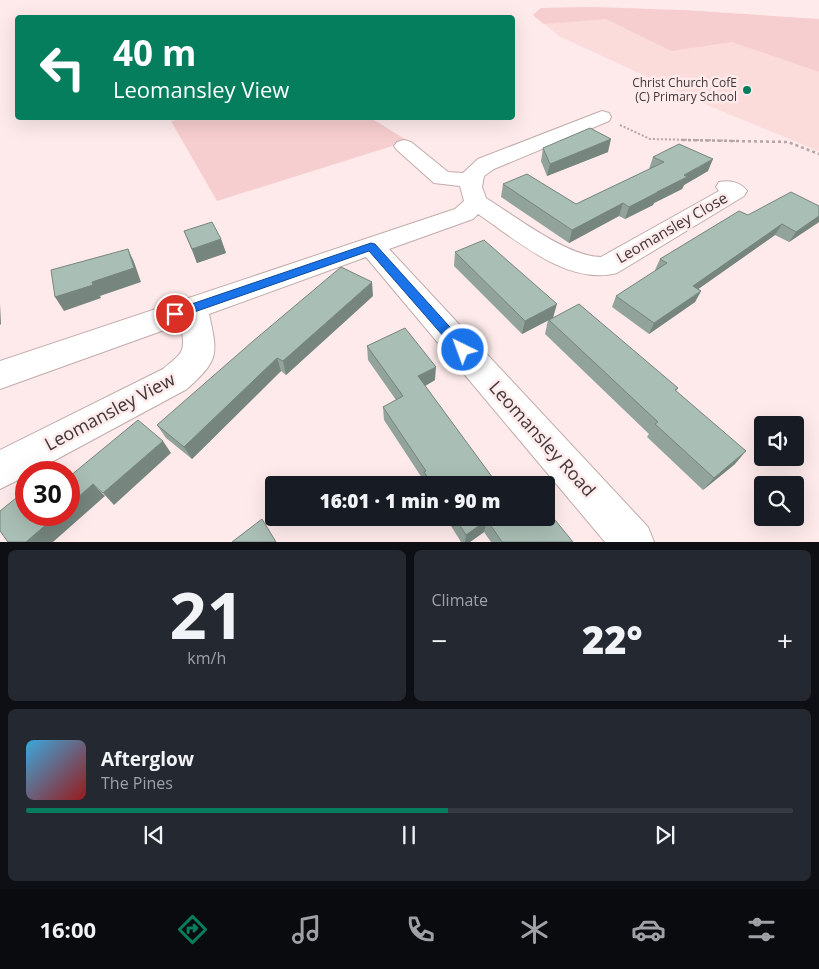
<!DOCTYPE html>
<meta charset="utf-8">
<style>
:root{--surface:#171b24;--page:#242831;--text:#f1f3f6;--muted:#9ea1a6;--line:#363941;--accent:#047e5c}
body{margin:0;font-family:"Open Sans",sans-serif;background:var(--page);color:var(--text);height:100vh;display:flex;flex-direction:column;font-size:19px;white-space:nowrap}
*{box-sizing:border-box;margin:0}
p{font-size:16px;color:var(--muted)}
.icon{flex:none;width:28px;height:28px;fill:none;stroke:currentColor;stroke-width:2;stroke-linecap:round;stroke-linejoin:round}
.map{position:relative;height:542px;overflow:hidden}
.details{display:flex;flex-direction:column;gap:8px;padding:8px;background:#0d0f14;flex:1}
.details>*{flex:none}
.guide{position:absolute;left:15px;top:15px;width:500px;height:105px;border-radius:5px;box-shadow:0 5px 20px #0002;background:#047e5c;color:#fff;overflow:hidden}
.fabs{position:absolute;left:754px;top:416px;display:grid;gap:10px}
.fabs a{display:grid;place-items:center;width:50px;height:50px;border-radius:5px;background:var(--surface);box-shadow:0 5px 20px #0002;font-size:25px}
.speed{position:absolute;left:15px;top:461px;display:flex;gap:10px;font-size:25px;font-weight:700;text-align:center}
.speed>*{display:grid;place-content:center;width:65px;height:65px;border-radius:50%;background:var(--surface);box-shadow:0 5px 20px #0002;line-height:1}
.speed .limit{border:8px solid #d22;background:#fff;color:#111}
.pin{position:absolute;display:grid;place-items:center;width:42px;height:42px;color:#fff;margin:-21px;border:2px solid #fff;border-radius:50%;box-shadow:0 1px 5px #0007}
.me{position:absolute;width:55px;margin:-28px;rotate:318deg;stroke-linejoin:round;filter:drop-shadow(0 0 4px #0008)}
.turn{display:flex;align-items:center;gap:18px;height:105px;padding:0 15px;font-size:22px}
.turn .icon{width:65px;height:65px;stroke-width:2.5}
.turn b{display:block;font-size:35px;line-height:42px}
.big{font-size:38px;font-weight:800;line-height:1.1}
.details .widget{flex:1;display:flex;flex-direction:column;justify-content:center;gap:8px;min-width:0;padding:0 18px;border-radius:8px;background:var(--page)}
.details .dial{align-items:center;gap:0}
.dial b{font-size:65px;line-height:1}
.song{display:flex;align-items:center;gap:15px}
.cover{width:60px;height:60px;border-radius:8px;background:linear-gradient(135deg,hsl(200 70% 55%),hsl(0 70% 35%))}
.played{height:5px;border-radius:2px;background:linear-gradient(90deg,var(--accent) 55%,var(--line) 55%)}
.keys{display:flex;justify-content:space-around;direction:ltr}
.heat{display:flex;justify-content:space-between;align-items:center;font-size:28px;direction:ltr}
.details .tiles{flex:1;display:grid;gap:8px;grid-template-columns:1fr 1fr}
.widget:last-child{grid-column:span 2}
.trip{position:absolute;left:265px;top:476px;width:290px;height:50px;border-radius:5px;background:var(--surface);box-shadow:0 5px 20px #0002;font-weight:800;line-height:50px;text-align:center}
.menu{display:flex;height:80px;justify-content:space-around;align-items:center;background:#090b0e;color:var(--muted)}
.menu .icon{width:35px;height:35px}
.menu .current{color:var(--accent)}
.menu b{font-size:22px;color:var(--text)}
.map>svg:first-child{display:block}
</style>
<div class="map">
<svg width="819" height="542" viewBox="0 0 819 542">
<rect width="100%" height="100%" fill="#feeaea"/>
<path fill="#fcdbdb" d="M588 7 637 8 819 72V151L714 108 559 36 533 15 541 8Z"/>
<g fill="#f7cecf">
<path d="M588 7 683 10 819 19V72L732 42 671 51 606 19 544 24 533 15 541 8Z"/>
<path d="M188 118H371L408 141 217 201 171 121Z"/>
</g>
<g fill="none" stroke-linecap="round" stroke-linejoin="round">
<g stroke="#c2abab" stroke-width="2">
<path id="minor" d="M602 111 609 113 611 117 609 121 494 169 484 176 482 187 486 198C515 216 568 257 601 257L719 191 716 187 719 182C729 180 741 182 747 191L744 196 617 273C567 286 517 240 478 214L473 219 389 249 648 527 654 542H605L366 257 209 314C218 355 219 360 187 389L33 472H26V476L0 489V450L163 369C185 351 185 352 181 324L0 389V361L455 209 464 201 460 186 434 183 397 150 394 146 397 142 404 140 411 142 448 172 463 173 478 159Z"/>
</g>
<path stroke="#b4a4a4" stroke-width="2" stroke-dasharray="2 2" stroke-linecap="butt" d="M620 125 650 139 740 141"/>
<path stroke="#b4a4a4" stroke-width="2.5" stroke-dasharray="3 3" stroke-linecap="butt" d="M682 140 788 142 819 154"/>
<use href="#minor" fill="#fff" fill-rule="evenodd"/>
</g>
<g fill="#91a39b">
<path d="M543 148 608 152 547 176 541 161Z"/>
<path d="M653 157 708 171 684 185 682 189 654 203 653 205 625 219 619 216 569 243 501 197 503 184 576 204 650 169H649Z"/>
<path d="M819 206V222L789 242 775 235 698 289 701 291 695 302 649 334 612 307 616 296 656 271 655 270 660 259 748 215Z"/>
<path d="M184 231 221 239 226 253 197 263Z"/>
<path d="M455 252 553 318 678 388 676 391 735 464 703 490 647 437 649 434 545 334 548 320 522 334 454 266Z"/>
<path d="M373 296 286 375 281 371 192 459 166 438 157 425Z"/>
<path d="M367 346 435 380 425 386 498 485H424V481L384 420 383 407 396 400 368 360Z"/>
<path d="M446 518H546L573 542H491L484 532 470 542H461Z"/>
</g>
<g fill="#76857e">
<path d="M611 139 608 152 547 176 550 164Z"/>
<path d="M713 159 708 171 684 185 682 189 654 203 653 205 625 219 629 207Z"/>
<path d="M623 203 619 216 569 243 572 230Z"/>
<path d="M819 216V222L789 242 796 232Z"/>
<path d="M782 224 775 235 687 297 693 286Z"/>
<path d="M221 239 226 253 197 263 192 249Z"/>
<path d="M128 249 134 262 141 282 100 296 101 298 64 311 55 297Z"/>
<path d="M372 282 373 296 286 375 283 361Z"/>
<path d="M701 291 695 302 649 334 654 323Z"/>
<path d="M0 304 1 324 0 325Z"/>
<path d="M557 304 553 318 522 334 525 321Z"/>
<path d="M277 358 281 371 192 459 184 447Z"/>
<path d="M436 367 435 380 418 390V376Z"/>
<path d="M163 441 171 453 114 505 103 493Z"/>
<path d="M746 451 735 464 703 490 714 478Z"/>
<path d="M93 484 105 496 53 542H26L57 515H69V505Z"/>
<path d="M487 520 484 532 470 542H465L466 535Z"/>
</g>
<g fill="#a9beb4" stroke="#76857e">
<path d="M590 128 611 139 550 164 543 148Z"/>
<path d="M679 144 713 159 684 175 687 177 657 192H658L629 207 623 203 572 230 503 184 527 174 576 204 664 162 653 157Z"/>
<path d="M791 192 819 206V216L796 232 782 224 693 286 701 291 654 323 616 296 667 263 660 259 739 211 748 215Z"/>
<path d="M212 222 221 239 192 249 184 231Z"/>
<path d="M484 240 557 304 525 321 455 252Z"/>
<path d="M128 249 134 268 92 282 93 285 55 297 51 270Z"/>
<path d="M341 267 372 282 283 361 277 358 184 447 157 425 252 342Z"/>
<path d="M579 304 678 388 675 390 746 451 714 478 655 424 658 422 549 320Z"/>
<path d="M405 328 436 367 418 376 498 485H433L424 472 426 471 383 407 403 396 367 346Z"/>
<path d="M138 420 163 441 103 493 93 484 69 505V475L70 476Z"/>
<path d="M58 464 66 472H48Z"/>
<path d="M26 490V515H57L26 542H8L0 531V511Z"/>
<path d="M546 509 573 542H502L487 520 466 535 455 518H546Z"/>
<path d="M262 519 276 542H232Z"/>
</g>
<path fill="#1a73e8" stroke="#114b97" d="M371 243 375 244 467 346 469 350 467 353 463 355 458 353 369 251 180 317H171L169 314 171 311Z"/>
<circle fill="#047e5c" stroke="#feeaea" stroke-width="2" cx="747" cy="90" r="5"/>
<g text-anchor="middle" stroke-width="5" stroke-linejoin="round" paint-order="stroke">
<g font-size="12" fill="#3f3636" stroke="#feeaea" text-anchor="end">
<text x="737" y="87">Christ Church CofE<tspan x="737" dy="14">(C) Primary School</tspan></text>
</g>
<g font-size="15" fill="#3f3636" stroke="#feeaea">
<text transform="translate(672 228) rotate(-30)" y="5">Leomansley Close</text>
</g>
<g font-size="18" fill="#3f3636" stroke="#feeaea">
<text transform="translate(110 412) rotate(-28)" y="6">Leomansley View</text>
<text transform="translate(542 439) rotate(48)" y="6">Leomansley Road</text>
</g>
</g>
</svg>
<div class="fabs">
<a><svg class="icon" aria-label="sound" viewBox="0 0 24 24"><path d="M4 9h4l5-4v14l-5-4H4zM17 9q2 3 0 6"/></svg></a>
<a><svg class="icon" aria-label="search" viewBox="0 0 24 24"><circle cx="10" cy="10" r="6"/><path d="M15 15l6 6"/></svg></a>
</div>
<div class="speed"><div class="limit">30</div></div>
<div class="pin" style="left:175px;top:314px;background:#d93025"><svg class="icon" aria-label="arrive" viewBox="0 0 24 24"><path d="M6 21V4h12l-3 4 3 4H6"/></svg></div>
<svg class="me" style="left:463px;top:350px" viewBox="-20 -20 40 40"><circle r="17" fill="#1a73e8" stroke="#fff" stroke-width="3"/><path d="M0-11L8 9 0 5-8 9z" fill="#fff"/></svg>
<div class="trip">16:01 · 1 min · 90 m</div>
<div class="guide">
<div class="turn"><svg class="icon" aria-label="left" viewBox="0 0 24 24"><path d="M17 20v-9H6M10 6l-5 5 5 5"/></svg><div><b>40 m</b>Leomansley View</div></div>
</div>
</div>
<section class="details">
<div class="tiles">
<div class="widget dial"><b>21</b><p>km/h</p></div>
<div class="widget"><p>Climate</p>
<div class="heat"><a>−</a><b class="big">22°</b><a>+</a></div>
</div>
<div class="widget">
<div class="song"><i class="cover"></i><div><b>Afterglow</b><p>The Pines</p></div></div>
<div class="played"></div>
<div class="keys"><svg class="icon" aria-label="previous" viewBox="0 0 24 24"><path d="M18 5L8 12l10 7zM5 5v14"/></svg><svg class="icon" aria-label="pause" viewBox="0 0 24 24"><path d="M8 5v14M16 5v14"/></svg><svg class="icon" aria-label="next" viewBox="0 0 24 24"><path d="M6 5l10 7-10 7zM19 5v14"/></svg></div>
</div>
</div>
</section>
<nav class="menu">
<b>16:00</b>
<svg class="icon current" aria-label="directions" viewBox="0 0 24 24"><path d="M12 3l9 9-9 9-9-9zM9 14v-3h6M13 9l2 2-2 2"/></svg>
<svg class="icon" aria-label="music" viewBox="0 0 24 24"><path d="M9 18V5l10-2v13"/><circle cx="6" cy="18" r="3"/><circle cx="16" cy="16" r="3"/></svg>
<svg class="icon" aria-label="phone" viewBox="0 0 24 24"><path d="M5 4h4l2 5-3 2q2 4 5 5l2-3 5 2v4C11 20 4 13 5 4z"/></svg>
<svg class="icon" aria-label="climate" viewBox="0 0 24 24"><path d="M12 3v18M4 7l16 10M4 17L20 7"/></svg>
<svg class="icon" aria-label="car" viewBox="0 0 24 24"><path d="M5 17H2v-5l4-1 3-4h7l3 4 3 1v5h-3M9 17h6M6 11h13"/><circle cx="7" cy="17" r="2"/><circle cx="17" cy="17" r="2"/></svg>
<svg class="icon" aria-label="filters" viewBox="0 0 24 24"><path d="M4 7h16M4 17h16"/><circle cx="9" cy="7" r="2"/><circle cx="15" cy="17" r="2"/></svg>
</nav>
